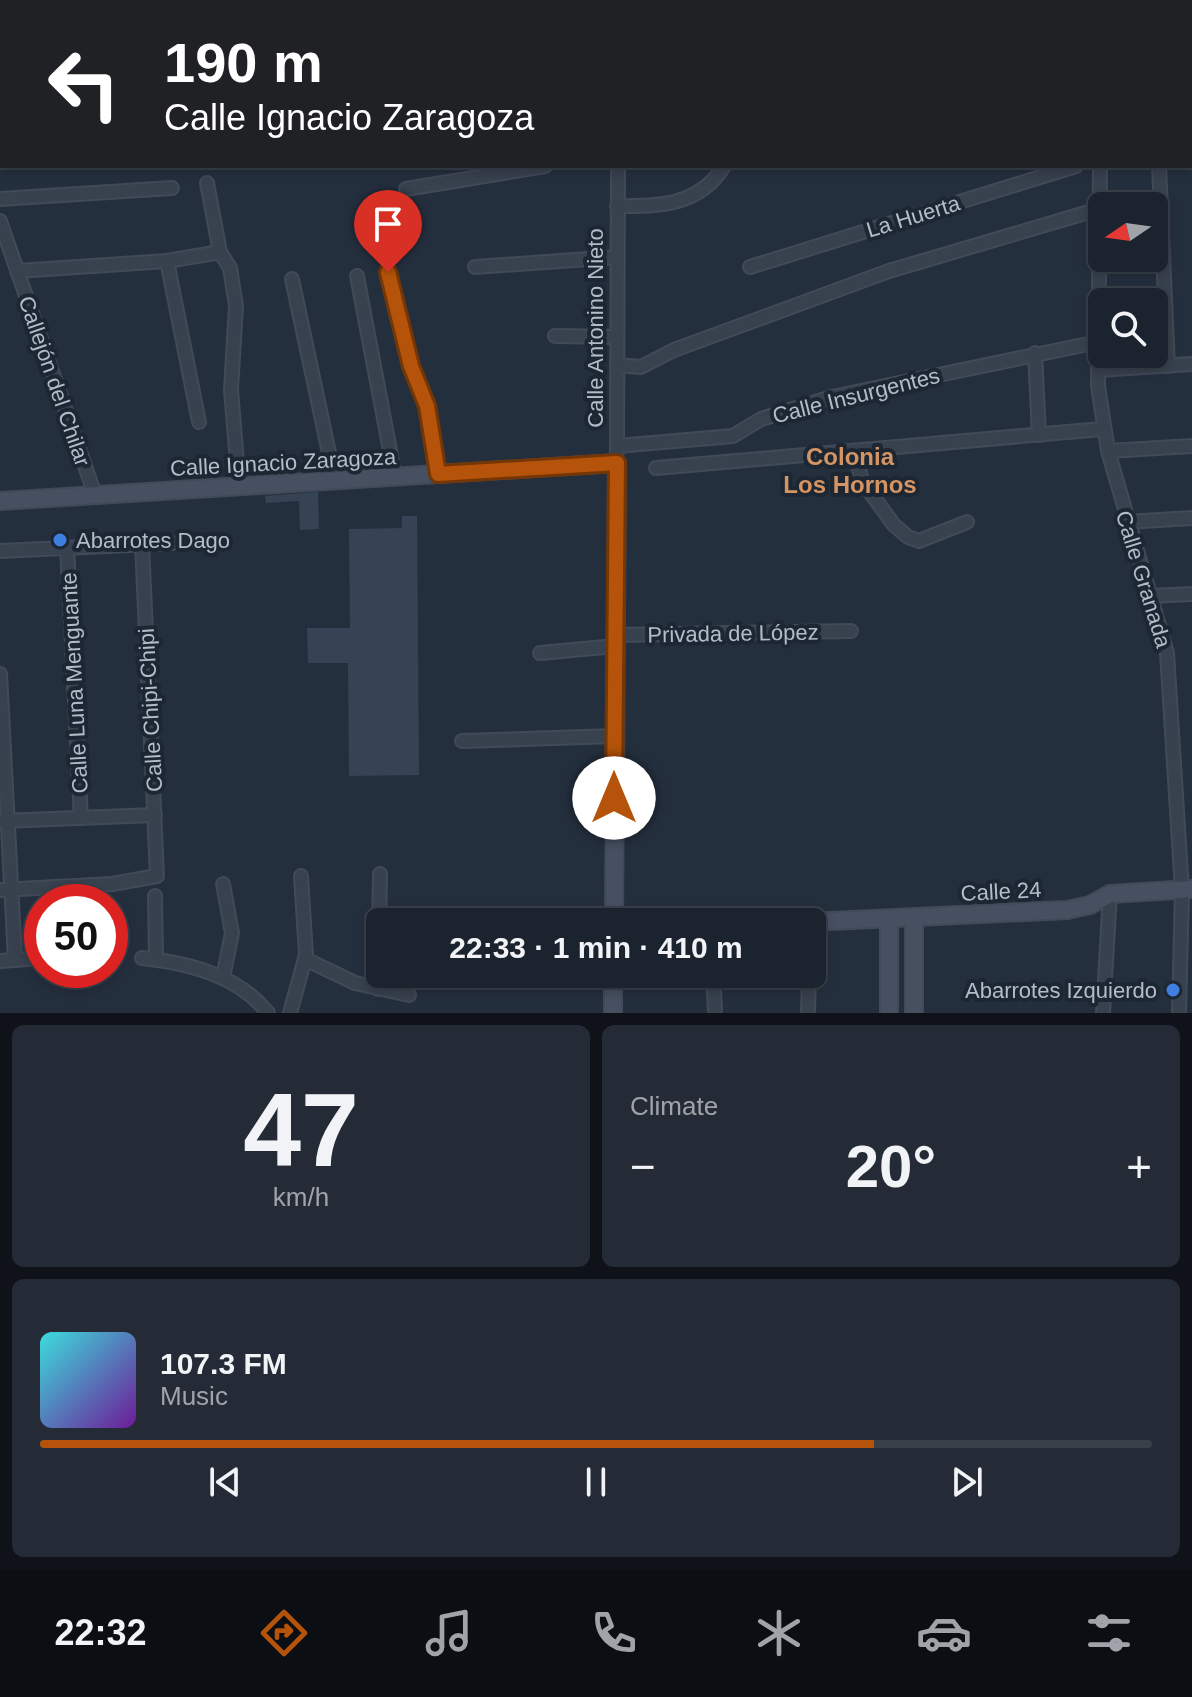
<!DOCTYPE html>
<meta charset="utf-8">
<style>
:root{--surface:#1b232e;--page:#242b36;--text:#f1f3f6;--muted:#a0a4aa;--line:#39404a;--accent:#b45309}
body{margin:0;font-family:Arial,sans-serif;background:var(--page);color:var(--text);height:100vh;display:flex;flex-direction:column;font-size:30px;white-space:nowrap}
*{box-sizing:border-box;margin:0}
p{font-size:26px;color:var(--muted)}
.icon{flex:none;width:44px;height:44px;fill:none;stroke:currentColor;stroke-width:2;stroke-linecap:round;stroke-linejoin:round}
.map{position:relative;height:1013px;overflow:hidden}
.panel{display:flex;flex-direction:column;gap:12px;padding:12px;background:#0f1319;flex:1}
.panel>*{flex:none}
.hud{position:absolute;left:0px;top:0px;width:1192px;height:168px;box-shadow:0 4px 12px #0003,0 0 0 2px var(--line);background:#202124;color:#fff;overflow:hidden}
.needle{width:52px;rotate:257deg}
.fabs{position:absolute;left:1088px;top:192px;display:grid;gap:16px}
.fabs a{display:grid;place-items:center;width:80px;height:80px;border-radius:12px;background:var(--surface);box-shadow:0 4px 12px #0003,0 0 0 2px var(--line);font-size:40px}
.speed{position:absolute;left:24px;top:884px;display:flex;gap:16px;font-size:40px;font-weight:700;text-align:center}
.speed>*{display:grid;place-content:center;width:104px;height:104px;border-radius:50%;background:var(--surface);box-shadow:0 4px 12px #0003,0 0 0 2px var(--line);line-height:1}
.speed .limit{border:12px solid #d22;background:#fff;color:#111}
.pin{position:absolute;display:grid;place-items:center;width:68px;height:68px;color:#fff;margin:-82px -34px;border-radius:50% 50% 50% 0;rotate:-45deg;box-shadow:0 0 8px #0007}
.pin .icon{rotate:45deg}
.me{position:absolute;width:88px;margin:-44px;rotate:0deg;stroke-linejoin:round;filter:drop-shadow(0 0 6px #0008)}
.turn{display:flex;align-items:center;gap:28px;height:168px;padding:0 32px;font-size:36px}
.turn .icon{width:104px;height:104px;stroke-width:2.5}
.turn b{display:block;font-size:56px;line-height:68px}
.big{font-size:60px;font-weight:800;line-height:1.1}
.panel .widget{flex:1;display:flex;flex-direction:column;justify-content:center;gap:12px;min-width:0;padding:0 28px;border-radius:12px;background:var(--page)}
.panel .dial{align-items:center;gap:0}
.dial b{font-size:104px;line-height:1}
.song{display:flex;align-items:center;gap:24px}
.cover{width:96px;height:96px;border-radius:12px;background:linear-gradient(135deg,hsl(180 70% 55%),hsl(280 70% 35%))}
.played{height:8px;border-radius:4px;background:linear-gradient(90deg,var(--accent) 75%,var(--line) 75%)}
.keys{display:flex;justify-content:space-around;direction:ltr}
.heat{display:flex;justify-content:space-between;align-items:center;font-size:44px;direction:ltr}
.panel .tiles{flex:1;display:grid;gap:12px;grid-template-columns:1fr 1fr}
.widget:last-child{grid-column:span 2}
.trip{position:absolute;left:366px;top:908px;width:460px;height:80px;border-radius:12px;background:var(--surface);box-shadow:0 4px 12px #0003,0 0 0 2px var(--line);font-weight:800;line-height:80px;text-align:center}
.dock{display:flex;height:128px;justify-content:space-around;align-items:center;background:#0b0e12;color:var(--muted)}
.dock .icon{width:56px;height:56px}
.dock .selected{color:var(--accent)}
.dock b{font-size:36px;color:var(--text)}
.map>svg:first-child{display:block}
</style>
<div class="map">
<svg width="1192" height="1013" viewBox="0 0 1192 1013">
<rect width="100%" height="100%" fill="#242f3e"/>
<g fill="#364354">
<path d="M318 492 319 529 300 530 299 501 266 503 265 496Z"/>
<path d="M402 516H417L419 775 349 776 348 663H308L307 628H350L349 529 402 528Z"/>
</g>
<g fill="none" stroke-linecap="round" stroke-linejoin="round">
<g stroke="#414a57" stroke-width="16">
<g id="street">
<path d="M358 0V2"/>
<path d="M869 0V2"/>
<path d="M1099 0 1100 2"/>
<path d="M618 2V0"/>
<path d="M1190 30H1192"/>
<path d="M1190 118H1192"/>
<path d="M0 123H2"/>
<path d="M1100 166 1098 386 1108 451 1167 653 1182 890 1179 1013"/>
<path d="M1159 166 1168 366"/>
<path d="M207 183 220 252 230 268 236 306 231 390 239 486"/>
<path d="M406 189 545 166"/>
<path d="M0 199 172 188"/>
<path d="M617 206C660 207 700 205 724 166"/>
<path d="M0 221 95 495"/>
<path d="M167 261 199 422"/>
<path d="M475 267 617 257"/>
<path d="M750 267 1076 166"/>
<path d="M17 271 167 261 220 252"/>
<path d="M388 272 411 366 427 406 438 474"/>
<path d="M357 276 395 477"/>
<path d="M292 279 335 481"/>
<path d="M555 336 617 337"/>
<path d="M1035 353 1039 435"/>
<path d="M617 365 641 367 674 350 889 271 1099 209"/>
<path d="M1098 370 1192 364"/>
<path d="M617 446 733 436 761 419 832 397 1098 342"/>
<path d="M1108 451 1192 446"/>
<path d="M617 452 618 166"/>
<path d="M855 453 862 481 894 525 908 537 919 541 967 522"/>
<path d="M656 468 1102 429"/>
<path d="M1126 522 1192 518"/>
<path d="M67 547 81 818"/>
<path d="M0 551 172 543"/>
<path d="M1150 596 1192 594"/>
<path d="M615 635 851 631"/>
<path d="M540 653 616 646"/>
<path d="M0 674 15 960"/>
<path d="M462 741 615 736"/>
<path d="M0 821 155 815"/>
<path d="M223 884 232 933 223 978"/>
<path d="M0 890 112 884 157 876 142 544"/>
<path d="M155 896 156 959"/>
<path d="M110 955H115"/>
<path d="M142 958C188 963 238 975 268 1013"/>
<path d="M305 959 355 983 409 995"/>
<path d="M0 961 42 958"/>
<path d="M713 974 715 1010"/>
<path d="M378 989 380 874"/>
<path d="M290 1013 306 955 301 876"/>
<path d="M808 1013 809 974"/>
<path d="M1103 1013 1110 894"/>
</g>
</g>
<g stroke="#414a57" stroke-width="20">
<g id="secondary">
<path d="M0 501 617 463 614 922"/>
<path d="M914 918V1013"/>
<path d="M889 919V1013"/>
<path d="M809 922 1067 910 1090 905 1110 894 1192 889"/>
<path d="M613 1013V974"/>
</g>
</g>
<use href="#street" stroke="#38414e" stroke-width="12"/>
<use href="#secondary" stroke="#465061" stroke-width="16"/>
</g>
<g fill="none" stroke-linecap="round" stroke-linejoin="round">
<g stroke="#753606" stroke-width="20">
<path id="route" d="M388 272 411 366 427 406 438 474 617 463 614 798"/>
</g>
<use href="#route" stroke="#b45309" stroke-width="14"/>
</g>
<g fill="#3f7fe0" stroke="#1d2633" stroke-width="3">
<circle cx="60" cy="540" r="8"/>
<circle cx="1173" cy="990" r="8"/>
</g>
<g text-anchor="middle" stroke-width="8" stroke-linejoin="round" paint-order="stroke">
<g font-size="22" fill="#b4bcc9" stroke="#1d2633">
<text transform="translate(913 216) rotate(-17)" y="8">La Huerta</text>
<text transform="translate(595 328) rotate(-90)" y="8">Calle Antonino Nieto</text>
<text transform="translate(55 381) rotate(71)" y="8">Callejón del Chilar</text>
<text transform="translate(856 395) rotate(-14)" y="8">Calle Insurgentes</text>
<text transform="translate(283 462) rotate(-3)" y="8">Calle Ignacio Zaragoza</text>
<text transform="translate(1144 579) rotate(73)" y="8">Calle Granada</text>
<text transform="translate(733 633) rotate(-1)" y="8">Privada de López</text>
<text transform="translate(74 683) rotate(-93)" y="8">Calle Luna Menguante</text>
<text transform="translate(150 710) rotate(-93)" y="8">Calle Chipi-Chipi</text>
<text transform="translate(1001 891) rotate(-3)" y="8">Calle 24</text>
</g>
<g font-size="22" fill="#b4bcc9" stroke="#1d2633" text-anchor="start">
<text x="76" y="548">Abarrotes Dago</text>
<text x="1157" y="998" text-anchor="end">Abarrotes Izquierdo</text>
</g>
<g font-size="24" font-weight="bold" fill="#d59563" stroke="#1d2633">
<text x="850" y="465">Colonia<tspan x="850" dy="28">Los Hornos</tspan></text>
</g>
</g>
</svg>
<div class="fabs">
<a><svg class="needle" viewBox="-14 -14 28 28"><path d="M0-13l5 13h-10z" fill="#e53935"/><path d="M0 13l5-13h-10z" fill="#a0a4aa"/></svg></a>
<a><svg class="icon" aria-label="search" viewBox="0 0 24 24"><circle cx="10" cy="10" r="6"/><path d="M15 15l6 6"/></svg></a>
</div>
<div class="speed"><div class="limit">50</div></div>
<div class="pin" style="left:388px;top:272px;background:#d93025"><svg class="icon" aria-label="arrive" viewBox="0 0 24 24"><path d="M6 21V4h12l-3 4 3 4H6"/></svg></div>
<svg class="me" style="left:614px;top:798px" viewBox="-20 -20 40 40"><circle r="19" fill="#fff"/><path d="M0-13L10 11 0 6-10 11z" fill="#b45309"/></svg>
<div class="trip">22:33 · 1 min · 410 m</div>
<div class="hud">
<div class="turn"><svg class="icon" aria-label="left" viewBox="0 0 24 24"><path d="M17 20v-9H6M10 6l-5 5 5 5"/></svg><div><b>190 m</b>Calle Ignacio Zaragoza</div></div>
</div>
</div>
<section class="panel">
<div class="tiles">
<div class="widget dial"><b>47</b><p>km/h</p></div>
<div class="widget"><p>Climate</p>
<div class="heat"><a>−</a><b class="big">20°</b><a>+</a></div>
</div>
<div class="widget">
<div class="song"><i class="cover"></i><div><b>107.3 FM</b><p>Music</p></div></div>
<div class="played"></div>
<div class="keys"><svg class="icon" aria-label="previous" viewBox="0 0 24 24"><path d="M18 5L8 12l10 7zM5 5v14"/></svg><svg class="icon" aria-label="pause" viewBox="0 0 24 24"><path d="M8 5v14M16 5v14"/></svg><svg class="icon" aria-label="next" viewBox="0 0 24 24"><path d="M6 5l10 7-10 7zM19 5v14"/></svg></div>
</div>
</div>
</section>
<nav class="dock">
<b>22:32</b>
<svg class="icon selected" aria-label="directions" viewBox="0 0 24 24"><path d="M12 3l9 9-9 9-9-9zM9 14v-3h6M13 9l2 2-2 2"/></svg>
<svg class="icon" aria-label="music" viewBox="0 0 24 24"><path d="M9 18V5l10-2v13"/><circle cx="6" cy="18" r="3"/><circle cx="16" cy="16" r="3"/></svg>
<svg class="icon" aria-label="phone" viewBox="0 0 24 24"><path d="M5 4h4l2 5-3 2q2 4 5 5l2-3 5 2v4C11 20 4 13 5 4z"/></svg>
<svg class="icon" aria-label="climate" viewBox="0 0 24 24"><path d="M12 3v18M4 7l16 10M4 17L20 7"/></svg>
<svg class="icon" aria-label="car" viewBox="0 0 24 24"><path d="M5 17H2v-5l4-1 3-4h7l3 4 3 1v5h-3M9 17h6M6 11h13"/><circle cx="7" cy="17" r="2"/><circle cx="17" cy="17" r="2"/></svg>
<svg class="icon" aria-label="filters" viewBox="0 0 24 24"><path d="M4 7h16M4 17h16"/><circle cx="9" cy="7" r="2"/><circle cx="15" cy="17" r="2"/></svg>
</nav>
